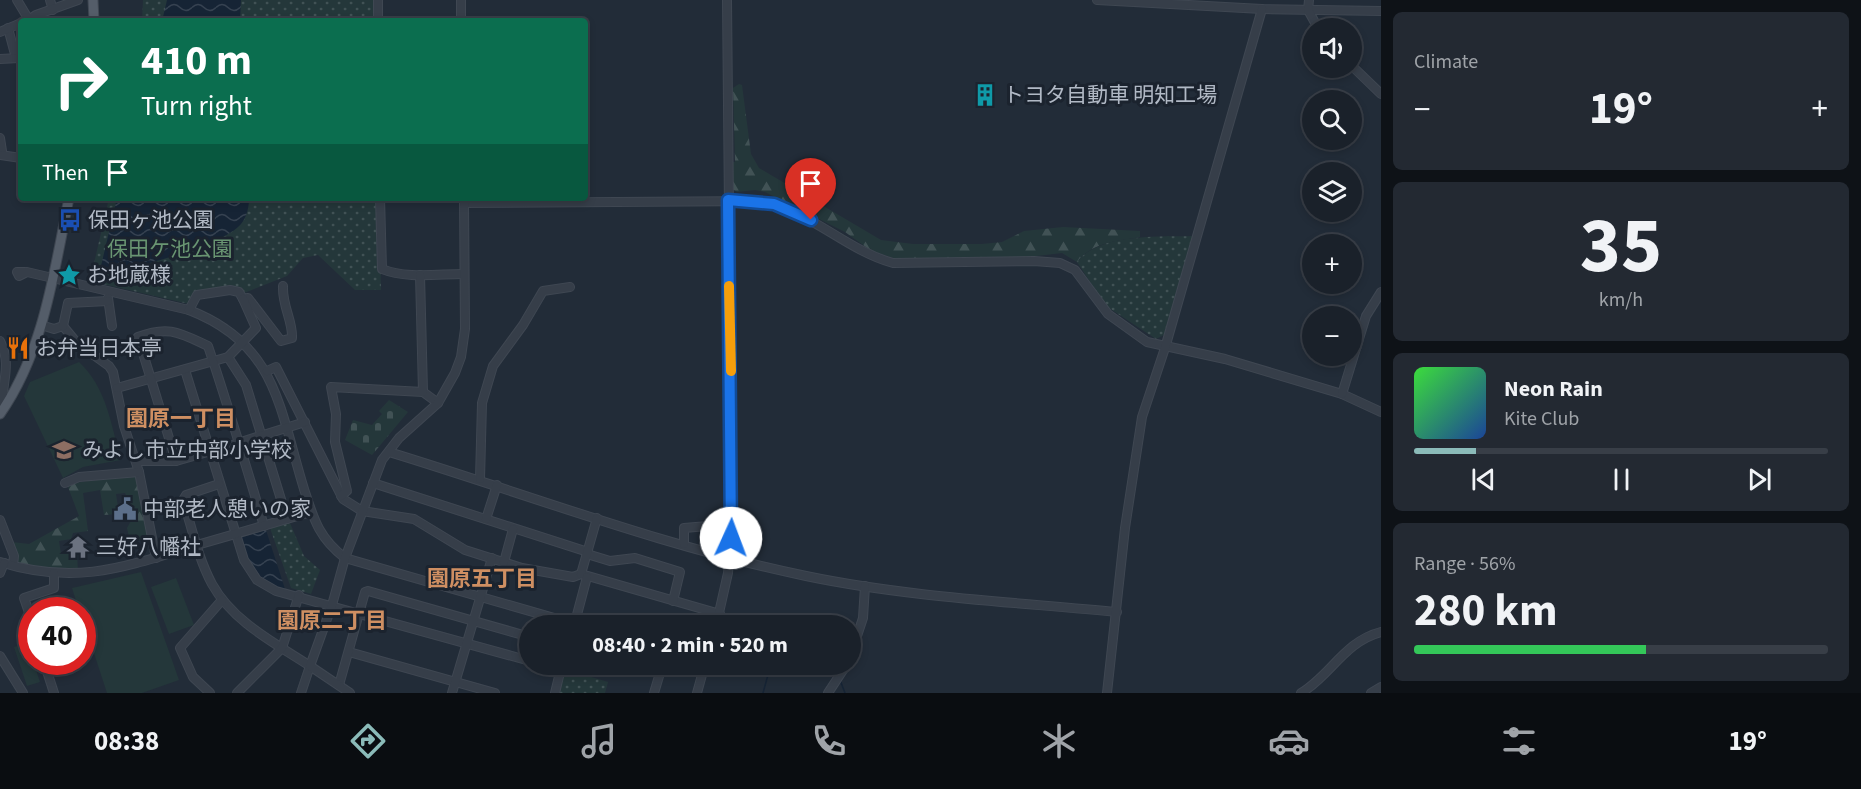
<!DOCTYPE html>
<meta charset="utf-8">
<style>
:root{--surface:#1a212a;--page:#232932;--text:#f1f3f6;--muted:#9fa3a8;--line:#383e47;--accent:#8bbbb9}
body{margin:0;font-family:"Source Sans 3","Noto Sans JP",sans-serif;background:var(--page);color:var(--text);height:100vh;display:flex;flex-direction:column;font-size:22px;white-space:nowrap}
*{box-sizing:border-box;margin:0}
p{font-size:20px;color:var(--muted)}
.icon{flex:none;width:33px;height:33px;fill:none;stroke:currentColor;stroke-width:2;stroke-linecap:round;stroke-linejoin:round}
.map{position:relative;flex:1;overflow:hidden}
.details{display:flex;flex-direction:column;gap:12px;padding:12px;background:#0e1217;width:480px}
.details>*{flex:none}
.banner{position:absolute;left:18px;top:18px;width:570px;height:183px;border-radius:6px;box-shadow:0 3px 9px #0003,0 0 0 2px var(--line);background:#0b6e4f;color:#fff;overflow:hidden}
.buttons{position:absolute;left:1302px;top:18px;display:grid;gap:12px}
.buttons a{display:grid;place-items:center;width:60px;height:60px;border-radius:50%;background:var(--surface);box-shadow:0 3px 9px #0003,0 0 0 2px var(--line);font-size:30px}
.speed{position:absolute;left:18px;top:597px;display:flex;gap:12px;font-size:30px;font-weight:700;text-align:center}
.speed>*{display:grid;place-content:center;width:78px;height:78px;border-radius:50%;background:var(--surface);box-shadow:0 3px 9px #0003,0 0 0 2px var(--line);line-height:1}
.speed .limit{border:9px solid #d22;background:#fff;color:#111}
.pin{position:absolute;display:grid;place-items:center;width:51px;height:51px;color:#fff;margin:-62px -26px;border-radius:50% 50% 50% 0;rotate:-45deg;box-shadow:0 0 6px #0007}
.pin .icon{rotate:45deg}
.me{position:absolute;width:66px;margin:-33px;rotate:2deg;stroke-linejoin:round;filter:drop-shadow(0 0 4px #0008)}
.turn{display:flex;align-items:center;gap:21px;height:126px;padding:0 24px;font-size:27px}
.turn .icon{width:78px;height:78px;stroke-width:2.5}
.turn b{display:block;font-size:42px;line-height:51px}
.then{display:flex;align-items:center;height:57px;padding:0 24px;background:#0003;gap:12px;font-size:22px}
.big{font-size:45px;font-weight:700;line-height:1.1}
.details .card{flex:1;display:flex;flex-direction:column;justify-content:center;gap:9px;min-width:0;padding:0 21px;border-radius:9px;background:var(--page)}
.details .dial{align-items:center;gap:0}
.dial b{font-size:78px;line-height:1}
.song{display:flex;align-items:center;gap:18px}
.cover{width:72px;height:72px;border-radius:9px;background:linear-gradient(135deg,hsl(120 70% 55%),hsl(220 70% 35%))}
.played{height:6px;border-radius:3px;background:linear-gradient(90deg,var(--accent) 15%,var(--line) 15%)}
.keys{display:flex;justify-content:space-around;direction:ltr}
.heat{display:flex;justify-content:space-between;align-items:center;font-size:33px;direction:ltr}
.charge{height:9px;border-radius:4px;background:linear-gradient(90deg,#34c759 56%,var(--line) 0)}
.trip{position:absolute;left:519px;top:615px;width:342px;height:60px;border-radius:30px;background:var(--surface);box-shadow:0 3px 9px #0003,0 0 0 2px var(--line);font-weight:700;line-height:60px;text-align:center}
.tabs{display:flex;height:96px;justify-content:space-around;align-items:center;background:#0a0d11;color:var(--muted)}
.tabs .icon{width:42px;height:42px}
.tabs .on{color:var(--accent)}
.tabs b{font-size:27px;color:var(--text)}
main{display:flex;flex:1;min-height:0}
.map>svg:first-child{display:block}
</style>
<main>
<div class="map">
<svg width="1381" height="693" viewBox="0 0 1381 693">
<defs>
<pattern id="forest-firs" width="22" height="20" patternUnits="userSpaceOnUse" patternTransform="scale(1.5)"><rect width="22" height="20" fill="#24373a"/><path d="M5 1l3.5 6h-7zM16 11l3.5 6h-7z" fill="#415255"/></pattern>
<pattern id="cemetery-stones" width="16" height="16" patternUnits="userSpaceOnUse" patternTransform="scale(1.5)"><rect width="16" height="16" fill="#24373a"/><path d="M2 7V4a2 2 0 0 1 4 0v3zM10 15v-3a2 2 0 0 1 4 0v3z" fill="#415255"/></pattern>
<pattern id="park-dots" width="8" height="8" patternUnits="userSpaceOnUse" patternTransform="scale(1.5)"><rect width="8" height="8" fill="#24373a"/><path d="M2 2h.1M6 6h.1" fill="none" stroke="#415255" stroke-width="1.8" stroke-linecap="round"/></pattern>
<pattern id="water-waves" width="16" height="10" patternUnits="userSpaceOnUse" patternTransform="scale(1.5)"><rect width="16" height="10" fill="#162435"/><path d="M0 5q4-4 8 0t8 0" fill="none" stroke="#364251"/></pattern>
</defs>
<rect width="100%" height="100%" fill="#222c38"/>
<g fill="url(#forest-firs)">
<path d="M739 84 742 85 751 154 759 168 881 240 913 244H982L1002 242 1024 231 1063 227 1140 231V237C1118 241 1092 242 1077 262L1062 253 1019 258H893L870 250 845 232 765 192 755 190 737 192 732 189V162H735L733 88Z"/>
<path d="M136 475 150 539 130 541 127 528 135 514 125 493 116 494 119 514 104 515 100 490 83 493 88 531 73 533 71 539 59 541 61 554H77L78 572 54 571 16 563 12 542 29 544 79 516 68 487 73 483Z"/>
</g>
<path fill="url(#cemetery-stones)" d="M389 400 408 412 372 455 345 440 353 420 372 425 382 414 379 411Z"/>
<g fill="url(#park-dots)">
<path d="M143 0H376V21H142Z"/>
<path d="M109 198H379L381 290H355L318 255 303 258 287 276 244 293 242 288 209 291 189 304 90 281Z"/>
<path d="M1193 236 1164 335 1156 339 1106 306 1077 262C1099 233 1160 237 1193 236Z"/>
<path d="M290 523 304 556 320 570 311 594 291 588 270 528Z"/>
<path d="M565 669 608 682 605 693H558Z"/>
</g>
<g fill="#24373a">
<path d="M79 362C107 388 111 425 121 460L83 467 63 478 24 396 30 382Z"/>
<path d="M141 572 179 680 142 693H107L83 620 82 610H79L72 588Z"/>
<path d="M176 578 194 625 169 634 151 587Z"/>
<path d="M27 643 40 682 27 686 14 647Z"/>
</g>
<g fill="url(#water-waves)">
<path d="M167 0H241L240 21H162Z"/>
<path d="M117 198H249C249 207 247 217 241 224 222 246 142 265 112 273L101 266Z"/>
<path d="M266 530 285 589C255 584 249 563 240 538Z"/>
</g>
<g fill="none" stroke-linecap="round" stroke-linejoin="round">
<g stroke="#162435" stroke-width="1.5">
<path d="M728 665 768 676"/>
<path d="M839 669 841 664"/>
<path d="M840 680 845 693"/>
<path d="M763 693 771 664"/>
</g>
<g stroke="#3f4752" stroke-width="10">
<g id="minor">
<path d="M17 0 29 20"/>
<path d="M50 0 53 10"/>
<path d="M378 0V21"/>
<path d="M461 0V21"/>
<path d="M1097 0 1262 9 1381 11"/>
<path d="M1309 0 1308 10 1318 28"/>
<path d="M27 21 36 15 78 0"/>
<path d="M8 28 16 58"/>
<path d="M0 32 21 23"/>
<path d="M0 59 19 58"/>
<path d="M1352 66 1381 94"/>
<path d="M0 138 2 151"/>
<path d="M0 155 21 158"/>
<path d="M380 198 382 269C406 279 438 274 463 274"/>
<path d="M464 203 761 201C811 211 846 250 893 263L1034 261 1060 263 1075 270 1108 314 1147 342 1225 359 1342 394 1381 412"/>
<path d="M25 272H17L19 276 27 272 189 310C277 344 279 408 304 489 314 520 319 538 345 558L582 626"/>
<path d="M108 298 112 326"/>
<path d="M189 310 197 295 230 290 239 292 243 299 248 298 281 341 292 338C293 321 282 306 283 286"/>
<path d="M41 325 54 329 63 326 77 343 109 366 113 372 124 426 139 472 156 558"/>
<path d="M63 326 68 303 108 301"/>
<path d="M0 341C13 367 0 383 3 410"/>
<path d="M228 357 246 385 287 519"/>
<path d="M185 370 244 560 257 580 276 591 530 661"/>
<path d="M267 371 276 367 343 499 362 511 414 519 465 550 522 568 573 577 581 574 720 614"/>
<path d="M117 388 228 357 256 328 243 299"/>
<path d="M423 392 438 403"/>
<path d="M1342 394 1366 316 1381 292"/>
<path d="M389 452C527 494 664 547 806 576 907 597 1013 602 1117 612"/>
<path d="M136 461H176"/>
<path d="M480 479 482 403 493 366 523 325 543 291 570 287"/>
<path d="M65 483 79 477 139 472"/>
<path d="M373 483 588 552"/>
<path d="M219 484 186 495 183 500C192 528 198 558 212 584 233 622 275 643 310 666L301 693"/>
<path d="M341 496 347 491 335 442 336 414 331 387 423 392 420 275"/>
<path d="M486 519 497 485"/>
<path d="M0 520 14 556 13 565"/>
<path d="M264 526C246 466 228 405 208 346 180 333 169 325 138 337L176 461 239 443 241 442 305 422"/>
<path d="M684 544V528L732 524"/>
<path d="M587 554 610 561 635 558 680 572 673 601"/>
<path d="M0 562C76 586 125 567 197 545 235 534 273 523 311 512"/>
<path d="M504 562 513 529"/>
<path d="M0 573 4 563"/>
<path d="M581 574 597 518"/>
<path d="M32 621 24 598 54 588V573"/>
<path d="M574 626 587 577"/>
<path d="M716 626 728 573 732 524 727 0"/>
<path d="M349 652 495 693"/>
<path d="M0 656 23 693"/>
<path d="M850 657 863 618 865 586"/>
<path d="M44 662 54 693"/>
<path d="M542 664 561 670"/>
<path d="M629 664 660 673 654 693"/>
<path d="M339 685 365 592 368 591 530 637"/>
<path d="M210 693 193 677 180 648 222 600"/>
<path d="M237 693 282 648 299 595"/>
<path d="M350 693 310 666 332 605 345 558 382 460 399 438 438 403 455 373 461 357 465 329 464 198"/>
<path d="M452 693 492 558"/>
<path d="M555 693 562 664"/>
<path d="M697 693 705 664"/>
<path d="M828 693 847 664"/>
<path d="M1107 693 1125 528 1142 417 1165 348 1262 9"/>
<path d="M1301 693C1330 676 1345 641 1381 632"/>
<path d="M1371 693 1381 687"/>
</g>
</g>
<g stroke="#3f4752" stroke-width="11">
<g id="major">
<path d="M93 0 94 21"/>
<path d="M0 414C44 351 54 272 69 198"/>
</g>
</g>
<use href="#minor" stroke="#363e49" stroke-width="8"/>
<use href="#major" stroke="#545d69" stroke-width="9"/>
</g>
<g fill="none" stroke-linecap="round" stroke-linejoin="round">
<g stroke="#114b97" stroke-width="15">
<path id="route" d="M731 538 728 200 774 204 811 220"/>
</g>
<use href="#route" stroke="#1a73e8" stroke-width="10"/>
<path stroke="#f59e0b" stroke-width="10" d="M729 286 731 371"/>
</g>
<defs>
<g id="building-bare" transform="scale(1.8)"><path d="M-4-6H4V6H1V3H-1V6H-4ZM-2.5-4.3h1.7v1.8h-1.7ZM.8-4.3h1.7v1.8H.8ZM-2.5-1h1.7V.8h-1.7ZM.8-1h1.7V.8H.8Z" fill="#0f9aa8" stroke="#1b232e" stroke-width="2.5" paint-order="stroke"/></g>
<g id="bus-bare" transform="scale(1.8)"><path d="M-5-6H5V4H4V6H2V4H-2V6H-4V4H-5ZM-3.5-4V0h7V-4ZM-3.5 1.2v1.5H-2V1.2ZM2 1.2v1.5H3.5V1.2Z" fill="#1a4fb4" stroke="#1b232e" stroke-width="2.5" paint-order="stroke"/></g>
<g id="sight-bare" transform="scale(1.8)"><path d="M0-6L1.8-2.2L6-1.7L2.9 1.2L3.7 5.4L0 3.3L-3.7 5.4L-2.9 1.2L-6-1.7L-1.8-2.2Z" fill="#0f9aa8" stroke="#1b232e" stroke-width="2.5" paint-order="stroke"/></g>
<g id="restaurant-bare" transform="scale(1.8)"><path d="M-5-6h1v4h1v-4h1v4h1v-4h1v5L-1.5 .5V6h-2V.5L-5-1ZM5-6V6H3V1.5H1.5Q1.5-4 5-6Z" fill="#e8710a" stroke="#1b232e" stroke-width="2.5" paint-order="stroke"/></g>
<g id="school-bare" transform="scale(1.8)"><path d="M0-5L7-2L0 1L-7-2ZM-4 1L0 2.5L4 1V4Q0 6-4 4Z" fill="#8d6e63" stroke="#1b232e" stroke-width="2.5" paint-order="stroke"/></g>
<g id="civic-bare" transform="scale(1.8)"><path d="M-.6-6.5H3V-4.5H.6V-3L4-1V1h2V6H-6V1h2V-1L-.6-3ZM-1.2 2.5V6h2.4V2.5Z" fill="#5c6f8a" stroke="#1b232e" stroke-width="2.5" paint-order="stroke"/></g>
<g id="temple-bare" transform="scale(1.8)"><path d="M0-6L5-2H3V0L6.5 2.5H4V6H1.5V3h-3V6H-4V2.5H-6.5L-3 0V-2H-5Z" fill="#6b7280" stroke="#1b232e" stroke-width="2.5" paint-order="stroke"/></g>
</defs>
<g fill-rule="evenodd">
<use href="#building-bare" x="985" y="95"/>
<use href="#bus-bare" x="70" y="220"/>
<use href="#sight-bare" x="69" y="275"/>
<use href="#restaurant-bare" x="18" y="348"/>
<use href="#school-bare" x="64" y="450"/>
<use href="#civic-bare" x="125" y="509"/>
<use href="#temple-bare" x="78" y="547"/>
</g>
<g text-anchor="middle" stroke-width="6" stroke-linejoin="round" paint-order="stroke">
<g font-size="21" fill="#b1b9c5" stroke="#1b232e" text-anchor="start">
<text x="1003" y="102">トヨタ自動車 明知工場</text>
<text x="88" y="227">保田ヶ池公園</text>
<text x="87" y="282">お地蔵様</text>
<text x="36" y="355">お弁当日本亭</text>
<text x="82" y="457">みよし市立中部小学校</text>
<text x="143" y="516">中部老人憩いの家</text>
<text x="96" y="554">三好八幡社</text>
</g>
<g font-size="21" fill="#699572" stroke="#1b232e">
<text x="170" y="256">保田ケ池公園</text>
</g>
<g font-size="22" font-weight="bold" fill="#cf8f62" stroke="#1b232e">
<text x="181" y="426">園原一丁目</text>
<text x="482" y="586">園原五丁目</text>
<text x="332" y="628">園原二丁目</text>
</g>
</g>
</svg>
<div class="buttons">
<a><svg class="icon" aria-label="sound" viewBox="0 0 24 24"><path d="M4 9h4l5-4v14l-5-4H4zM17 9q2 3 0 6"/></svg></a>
<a><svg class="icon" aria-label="search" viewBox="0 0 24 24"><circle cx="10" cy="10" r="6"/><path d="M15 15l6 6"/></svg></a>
<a><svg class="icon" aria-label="layers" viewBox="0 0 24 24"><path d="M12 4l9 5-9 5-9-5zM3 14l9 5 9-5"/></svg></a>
<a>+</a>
<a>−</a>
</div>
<div class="speed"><div class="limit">40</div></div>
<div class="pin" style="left:811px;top:220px;background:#d93025"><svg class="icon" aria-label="arrive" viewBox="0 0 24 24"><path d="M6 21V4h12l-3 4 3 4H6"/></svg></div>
<svg class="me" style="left:731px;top:538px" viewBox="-20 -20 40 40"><circle r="19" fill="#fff"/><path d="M0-13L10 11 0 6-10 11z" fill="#1a73e8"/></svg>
<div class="trip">08:40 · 2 min · 520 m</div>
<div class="banner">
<div class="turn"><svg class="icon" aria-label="right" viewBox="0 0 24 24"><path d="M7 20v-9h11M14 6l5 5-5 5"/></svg><div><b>410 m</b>Turn right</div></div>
<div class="then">Then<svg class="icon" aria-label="arrive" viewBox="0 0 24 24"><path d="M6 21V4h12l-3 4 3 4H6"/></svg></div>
</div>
</div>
<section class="details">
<div class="card"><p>Climate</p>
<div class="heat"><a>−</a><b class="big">19°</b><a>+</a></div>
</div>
<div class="card dial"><b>35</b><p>km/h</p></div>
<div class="card">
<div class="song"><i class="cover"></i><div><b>Neon Rain</b><p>Kite Club</p></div></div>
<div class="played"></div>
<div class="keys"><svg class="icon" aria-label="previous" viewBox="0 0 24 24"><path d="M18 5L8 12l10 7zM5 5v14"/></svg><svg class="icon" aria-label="pause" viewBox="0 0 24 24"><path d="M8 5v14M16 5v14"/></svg><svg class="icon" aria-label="next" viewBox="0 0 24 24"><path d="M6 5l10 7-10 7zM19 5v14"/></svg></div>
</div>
<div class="card"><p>Range · 56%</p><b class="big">280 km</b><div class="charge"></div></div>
</section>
</main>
<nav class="tabs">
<b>08:38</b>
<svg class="icon on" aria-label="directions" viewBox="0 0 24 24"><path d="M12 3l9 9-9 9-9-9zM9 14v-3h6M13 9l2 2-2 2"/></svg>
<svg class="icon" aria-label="music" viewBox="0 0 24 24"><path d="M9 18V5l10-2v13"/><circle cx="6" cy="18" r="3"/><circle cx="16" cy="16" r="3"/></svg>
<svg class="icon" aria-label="phone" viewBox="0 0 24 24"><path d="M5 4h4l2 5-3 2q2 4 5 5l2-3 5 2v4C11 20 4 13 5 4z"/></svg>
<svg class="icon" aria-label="climate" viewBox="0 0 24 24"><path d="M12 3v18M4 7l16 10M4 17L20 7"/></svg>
<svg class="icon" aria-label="car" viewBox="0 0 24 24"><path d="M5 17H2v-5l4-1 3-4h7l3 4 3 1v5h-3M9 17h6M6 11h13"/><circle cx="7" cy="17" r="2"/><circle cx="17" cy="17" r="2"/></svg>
<svg class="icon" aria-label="filters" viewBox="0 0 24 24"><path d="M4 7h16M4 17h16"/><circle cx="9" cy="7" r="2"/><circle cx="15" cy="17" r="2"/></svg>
<b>19°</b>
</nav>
